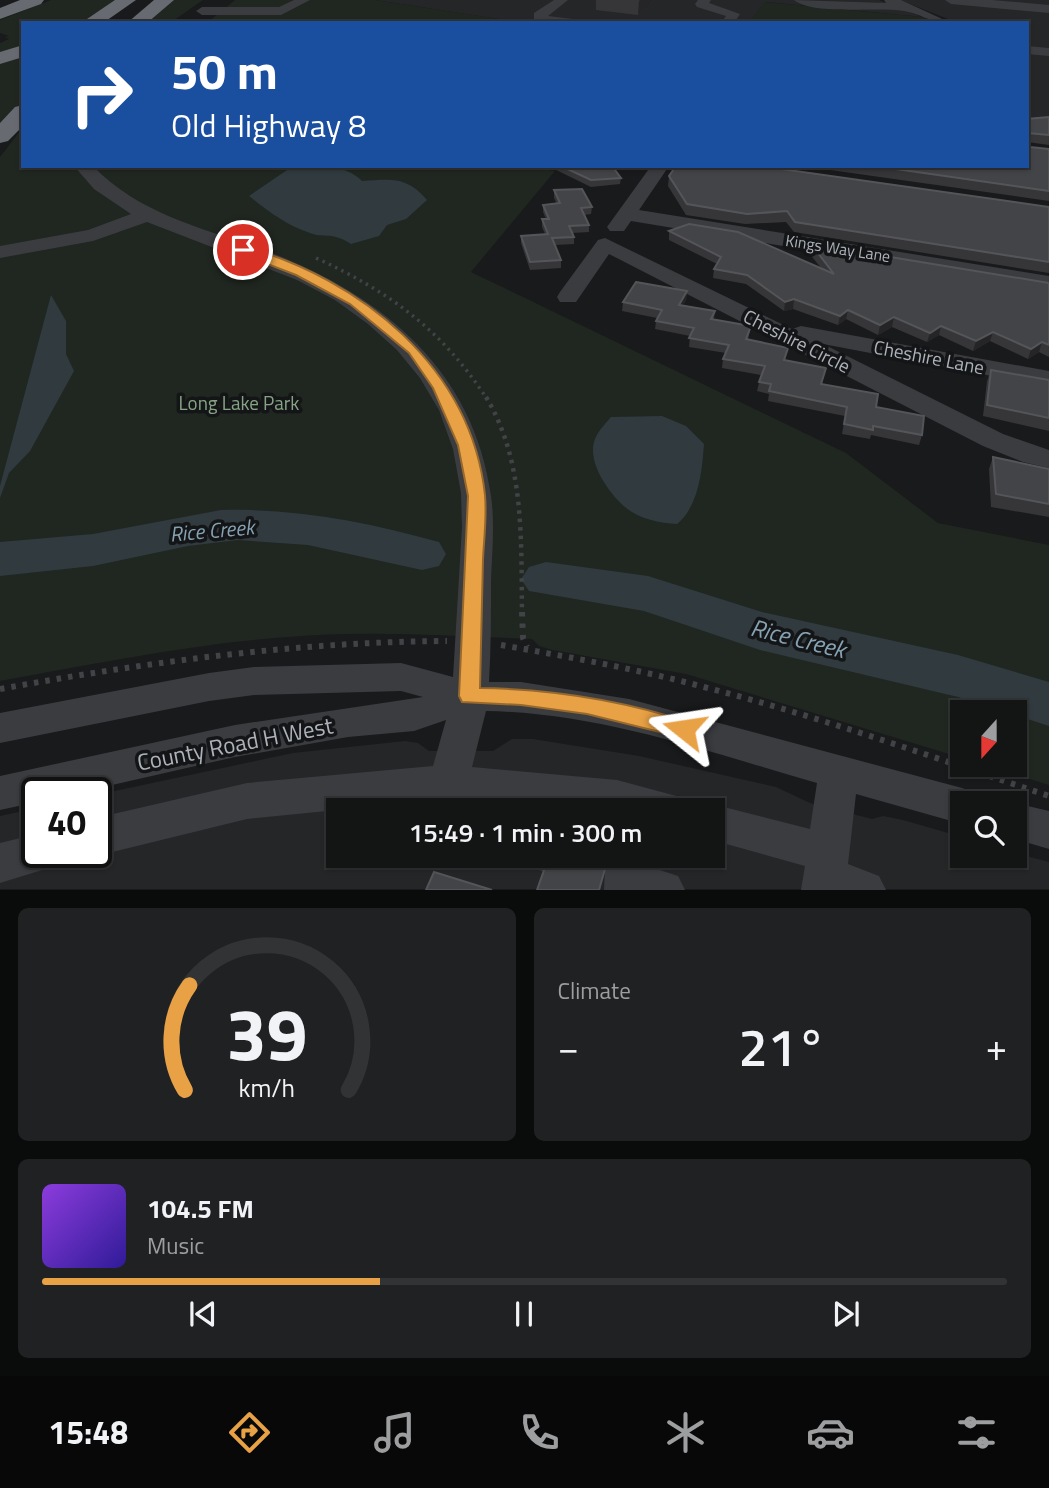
<!DOCTYPE html>
<meta charset="utf-8">
<style>
:root{--surface:#131414;--page:#202122;--text:#f1f3f6;--muted:#9d9ea0;--line:#323334;--accent:#e8a145}
body{margin:0;font-family:"Titillium Web",sans-serif;background:var(--page);color:var(--text);height:100vh;display:flex;flex-direction:column;font-size:26px;white-space:nowrap}
*{box-sizing:border-box;margin:0}
p{font-size:23px;color:var(--muted)}
.icon{flex:none;width:38px;height:38px;fill:none;stroke:currentColor;stroke-width:2;stroke-linecap:round;stroke-linejoin:round}
.map{position:relative;height:890px;overflow:hidden}
.panel{display:flex;flex-direction:column;gap:18px;padding:18px;background:#0a0b0b;flex:1}
.panel>*{flex:none}
.banner{position:absolute;left:21px;top:21px;width:1008px;height:147px;border-radius:0px;box-shadow:0 2px 5px #0004,0 0 0 2px var(--line);background:#1a4fa0;color:#fff;overflow:hidden}
.needle{width:46px;rotate:201deg}
.buttons{position:absolute;left:950px;top:700px;display:grid;gap:14px}
.buttons a{display:grid;place-items:center;width:77px;height:77px;border-radius:0px;background:var(--surface);box-shadow:0 2px 5px #0004,0 0 0 2px var(--line);font-size:35px}
.speed{position:absolute;left:21px;top:777px;display:flex;gap:14px;font-size:35px;font-weight:700;text-align:center}
.speed>*{display:grid;place-content:center;width:91px;height:91px;border-radius:50%;background:var(--surface);box-shadow:0 2px 5px #0004,0 0 0 2px var(--line);line-height:1}
.speed .limit{border:4px solid #111;border-radius:10px;background:#fff;color:#111}
.pin{position:absolute;display:grid;place-items:center;width:60px;height:60px;color:#fff;margin:-30px;border:4px solid #fff;border-radius:50%;box-shadow:0 2px 7px #0007}
.me{position:absolute;width:77px;margin:-38px;rotate:285deg;stroke-linejoin:round;filter:drop-shadow(0 0 5px #0008)}
.turn{display:flex;align-items:center;gap:24px;height:147px;padding:0 35px;font-size:32px}
.turn .icon{width:91px;height:91px;stroke-width:2.5}
.turn b{display:block;font-size:49px;line-height:60px}
.big{font-size:52px;font-weight:600;line-height:1.1}
.panel .widget{flex:1;display:flex;flex-direction:column;justify-content:center;gap:10px;min-width:0;padding:0 24px;border-radius:10px;background:var(--page)}
.panel .dial{align-items:center;gap:0}
.dial svg{height:182px;overflow:visible;fill:none;stroke:var(--line);stroke-width:7;stroke-linecap:round;text-anchor:middle}
.dial text{fill:var(--text);stroke:none}
.song{display:flex;align-items:center;gap:21px}
.cover{width:84px;height:84px;border-radius:10px;background:linear-gradient(135deg,hsl(270 70% 55%),hsl(250 70% 35%))}
.played{height:7px;border-radius:4px;background:linear-gradient(90deg,var(--accent) 35%,var(--line) 35%)}
.keys{display:flex;justify-content:space-around;direction:ltr}
.heat{display:flex;justify-content:space-between;align-items:center;font-size:38px;direction:ltr}
.panel .tiles{flex:1;display:grid;gap:18px;grid-template-columns:1fr 1fr}
.widget:last-child{grid-column:span 2}
.trip{position:absolute;left:326px;top:798px;width:399px;height:70px;border-radius:0px;background:var(--surface);box-shadow:0 2px 5px #0004,0 0 0 2px var(--line);font-weight:600;line-height:70px;text-align:center}
.tabs{display:flex;height:112px;justify-content:space-around;align-items:center;background:#080808;color:var(--muted)}
.tabs .icon{width:49px;height:49px}
.tabs .selected{color:var(--accent)}
.tabs b{font-size:32px;color:var(--text)}
.map>svg:first-child{display:block}
</style>
<div class="map">
<svg width="1049" height="890" viewBox="0 0 1049 890">
<rect width="100%" height="100%" fill="#191a1b"/>
<g fill="#252628" fill-rule="evenodd">
<path d="M375 0H879L922 17 766 2 749 23H501L505 20Z"/>
<path d="M900 0H1049V124L1027 121V23H958Z"/>
<path d="M512 739H533L639 756 776 787 810 803 872 819 883 816 903 820 962 837V856H1015V853L1049 862V889H0V816L37 808V852H96V795L293 753 405 741 418 743 429 751H493ZM338 810H712V856H338Z"/>
</g>
<g fill="#202620">
<path d="M51 0H117L80 23H23V47L0 54V43L9 39 5 37 9 36 0 33V20Z"/>
<path d="M170 0H203L170 23H144Z"/>
<path d="M235 0H375L506 20 501 23H207Z"/>
<path d="M765 2 922 17 936 23H749Z"/>
<path d="M23 55V103L0 123V63Z"/>
<path d="M23 127V166H522L555 171 471 272 846 453 938 523 1049 545V785L984 765H1015V712H962V758L686 674 552 650 539 646 532 639C451 636 369 630 288 637 191 644 95 664 0 681V157Z"/>
</g>
<g fill="#303a3f">
<path d="M293 166C317 166 344 163 362 181 391 179 407 176 427 200L406 219 387 225 379 236 351 244C331 231 327 239 310 233 286 225 268 211 249 196Z"/>
<path d="M51 295 66 321V354L74 371 30 451 9 473 0 498V486Z"/>
<path d="M662 416 686 426 704 444C702 471 699 506 677 524 660 523 638 519 625 507 609 493 586 462 595 439 598 431 606 423 611 417Z"/>
</g>
<g fill="none" stroke-linecap="round" stroke-linejoin="round">
<g fill="#303a3f" fill-rule="evenodd">
<path d="M221 510C295 508 368 522 439 542L446 554 439 566 422 570 308 545 238 540 188 546 93 566 0 576V542L93 534Z"/>
<path d="M546 562 648 576 762 612 958 655 1049 682V726L1015 715V712H1005L958 697 760 650 644 611 529 591 521 579 529 567Z"/>
</g>
<path stroke="#414347" stroke-width="3.5" stroke-dasharray="2.5 4.5" stroke-linecap="butt" d="M316 258C390 292 442 330 487 399"/>
<path stroke="#414347" stroke-width="4.5" stroke-dasharray="3.5 5" stroke-linecap="butt" d="M486 397C525 461 521 541 522 614"/>
<g stroke="#414347" stroke-width="6" stroke-dasharray="4.5 7" stroke-linecap="butt">
<path d="M522 612 523 638 527 647"/>
<path d="M501 645C569 657 637 669 704 687 821 717 935 758 1049 796"/>
<path d="M0 689C148 662 296 642 447 641"/>
</g>
<g fill="#3b3c40" fill-rule="evenodd">
<path d="M294 0H310L281 15H202L196 11 202 7H279Z"/>
<path d="M554 0H568L548 16 573 19 579 23H542L534 19V13Z"/>
<path d="M698 0H711L709 3 740 14 734 23H721L726 16 697 7 695 4Z"/>
<path d="M794 0 886 3 884 0H901L951 23C929 23 922 14 904 11 876 6 815 16 794 0Z"/>
<path d="M945 0H992L1049 5V13L951 4Z"/>
<path d="M1027 46 1049 48V56L1027 54Z"/>
<path d="M74 166H93C142 217 209 229 272 253 384 297 474 371 491 496 495 524 492 553 491 581 491 615 491 648 489 682H521L629 699 962 788 976 793 981 803H962V824L856 794 848 864 879 876 886 890H801L805 866 712 840V810H697L712 804 810 829 817 783C709 752 600 713 486 711L472 767 617 780 680 797 686 810H563L448 799 247 819 96 856 87 852H96V818L247 783 433 766 446 720 414 731 348 737 235 757 77 793H37V802L0 810V776L235 725 423 697 401 691 254 695 209 701 0 743V713L209 673 254 667 401 663 453 677 462 527 461 493 453 449 439 410 420 378 397 350 368 324 335 300 297 280 147 222 93 241 0 258V246L88 230 131 214 94 189Z"/>
<path d="M651 166H669L639 210 1049 276V290L631 221 624 231H610L607 227Z"/>
<path d="M605 238 792 329 801 326 1049 371V387L823 344 1003 434 1049 450V468L1023 462 983 446 609 254 576 302H560L557 297 560 292 598 240Z"/>
<path d="M1014 803H1015L1049 811V849L1015 839Z"/>
<path d="M37 834V852H61L55 866 0 883V843Z"/>
<path d="M533 856H617L678 876 685 890H598L539 870Z"/>
</g>
<g fill="#676b71" fill-rule="evenodd">
<path d="M20 0H44L41 4 0 19V8Z"/>
<path d="M115 0H136L103 23H81Z"/>
<path d="M154 0H174L147 23H127Z"/>
<path d="M23 45V57L0 64V52Z"/>
<path d="M23 105V126L8 141 0 143V123L15 107Z"/>
</g>
</g>
<g fill="#363639">
<path d="M596 0H654L638 15 596 10Z"/>
<path d="M1049 117V145L1027 142V119Z"/>
<path d="M1049 149V201L802 166H1027Z"/>
<path d="M548 166H634V167L615 170 621 178 620 184 591 187Z"/>
<path d="M669 176 1049 207V273L794 232 786 222 745 224 686 215 668 186Z"/>
<path d="M554 190 592 207 591 214 584 215 589 225V232L572 233 574 237V244L555 245 561 260V268L530 270 521 243V236L545 234 542 227V219H546L543 212V205L557 204 554 198Z"/>
<path d="M669 231 821 268 809 253 811 244 1049 283V357L1039 352 1028 359 990 341 973 351 939 335 927 342 892 327 878 335 846 319 838 325 793 309 784 311 746 284 713 278 714 269 717 264 669 240Z"/>
<path d="M687 291 686 300 683 305 715 311 714 319 751 326 748 340 786 357 785 360 826 368 822 384 876 407 922 435 919 445 871 435 870 439 842 434 845 416 768 401 769 394 757 391 761 375 722 368 723 359 726 353 689 347 690 336 655 329 656 321 657 318 622 311 623 302Z"/>
<path d="M991 370 1049 380V431L983 416 987 381Z"/>
<path d="M993 457 1049 469V517L991 507 989 469Z"/>
</g>
<g fill="#252527">
<path d="M640 0H654L638 15 639 1Z"/>
<path d="M611 166H634V167L611 171Z"/>
<path d="M687 291 686 300 679 313V305Z"/>
<path d="M794 299 793 309 784 311 785 302Z"/>
<path d="M848 310 846 319 838 325 840 316Z"/>
<path d="M894 317 892 327 878 335 880 325Z"/>
<path d="M941 326 939 335 927 342 930 333Z"/>
<path d="M993 332 990 341 973 351 976 341Z"/>
<path d="M1042 342 1039 352 1028 359 1031 349Z"/>
<path d="M605 869 604 890H599Z"/>
</g>
<g fill="#434447" stroke="#535559" stroke-width="2">
<path d="M1049 117V135L1028 133 1027 144V119Z"/>
<path d="M1027 144 1030 147 1049 149V191L875 166H1027Z"/>
<path d="M561 166H612L621 178 591 180Z"/>
<path d="M676 166H761L1049 207V262L795 222 787 211 747 214 687 204 669 176Z"/>
<path d="M582 189 592 207 581 208 589 225 569 226 574 237 552 238 561 260 530 262 521 236 548 234 542 219H549L543 205 560 203 554 190Z"/>
<path d="M689 224 738 232 834 274 811 244 1049 283V345L1042 342 1031 349 993 332 976 341 941 326 930 333 894 317 880 325 848 310 840 316 794 299 785 302 747 275 714 269 721 257 669 231Z"/>
<path d="M636 282 687 291 679 305 715 311 711 319 751 326 746 339 788 348 784 360 826 368 821 384 878 394 876 407 924 416 922 435 873 426V430L844 424 847 407 769 391 771 384 759 382 765 366 723 359 729 345 689 338 694 328 656 321 662 310 623 302Z"/>
<path d="M991 370 1049 380V418L987 405Z"/>
<path d="M993 457 1049 469V504L996 494Z"/>
<path d="M549 856H561L605 869 599 890H537Z"/>
<path d="M434 872 492 890H426Z"/>
</g>
<path fill="#e8a145" stroke="#97692d" stroke-width="2" d="M243 246C361 279 471 367 485 495 487 516 484 539 483 559 482 602 481 645 480 688 551 689 625 701 692 723L695 729 692 736 684 738 587 714 521 705 462 702 459 696 468 496 458 445 433 388 409 353 350 304 296 275 239 253 237 250Z"/>
<g text-anchor="middle" stroke-width="7" stroke-linejoin="round" paint-order="stroke">
<g font-size="16" fill="#adb2ba" stroke="#141517">
<text transform="translate(838 248) rotate(9)" y="6">Kings Way Lane</text>
</g>
<g font-size="19" fill="#adb2ba" stroke="#141517">
<text transform="translate(797 341) rotate(27)" y="7">Cheshire Circle</text>
<text transform="translate(929 357) rotate(11)" y="7">Cheshire Lane</text>
</g>
<g font-size="19" fill="#86a485" stroke="#141517">
<text x="239" y="410">Long Lake Park</text>
</g>
<g font-size="21" font-style="italic" fill="#86a2b3" stroke="#141517">
<text transform="translate(212 531) rotate(-5)" y="7">Rice Creek</text>
</g>
<g font-size="23" fill="#adb2ba" stroke="#141517">
<text transform="translate(235 744) rotate(-11)" y="8">County Road H West</text>
</g>
<g font-size="24" font-style="italic" fill="#86a2b3" stroke="#141517">
<text transform="translate(798 639) rotate(14)" y="8">Rice Creek</text>
</g>
</g>
</svg>
<div class="buttons">
<a><svg class="needle" viewBox="-14 -14 28 28"><path d="M0-13l5 13h-10z" fill="#e53935"/><path d="M0 13l5-13h-10z" fill="#9d9ea0"/></svg></a>
<a><svg class="icon" aria-label="search" viewBox="0 0 24 24"><circle cx="10" cy="10" r="6"/><path d="M15 15l6 6"/></svg></a>
</div>
<div class="speed"><div class="limit">40</div></div>
<div class="pin" style="left:243px;top:250px;background:#d93025"><svg class="icon" aria-label="arrive" viewBox="0 0 24 24"><path d="M6 21V4h12l-3 4 3 4H6"/></svg></div>
<svg class="me" style="left:684px;top:729px" viewBox="-20 -20 40 40"><path d="M0-17L14 15 0 8-14 15z" fill="#e8a145" stroke="#fff" stroke-width="4"/></svg>
<div class="trip">15:49 · 1 min · 300 m</div>
<div class="banner">
<div class="turn"><svg class="icon" aria-label="right" viewBox="0 0 24 24"><path d="M7 20v-9h11M14 6l5 5-5 5"/></svg><div><b>50 m</b>Old Highway 8</div></div>
</div>
</div>
<section class="panel">
<div class="tiles">
<div class="widget dial"><svg viewBox="0 0 100 80">
<path d="M14 69A42 42 0 1 1 86 69"/>
<path d="M14 69A42 42 0 0 1 16 23" stroke="#e8a145"/>
<text x="50" y="56" font-size="32" font-weight="700">39</text>
<text x="50" y="72" font-size="11">km/h</text>
</svg></div>
<div class="widget"><p>Climate</p>
<div class="heat"><a>−</a><b class="big">21°</b><a>+</a></div>
</div>
<div class="widget">
<div class="song"><i class="cover"></i><div><b>104.5 FM</b><p>Music</p></div></div>
<div class="played"></div>
<div class="keys"><svg class="icon" aria-label="previous" viewBox="0 0 24 24"><path d="M18 5L8 12l10 7zM5 5v14"/></svg><svg class="icon" aria-label="pause" viewBox="0 0 24 24"><path d="M8 5v14M16 5v14"/></svg><svg class="icon" aria-label="next" viewBox="0 0 24 24"><path d="M6 5l10 7-10 7zM19 5v14"/></svg></div>
</div>
</div>
</section>
<nav class="tabs">
<b>15:48</b>
<svg class="icon selected" aria-label="directions" viewBox="0 0 24 24"><path d="M12 3l9 9-9 9-9-9zM9 14v-3h6M13 9l2 2-2 2"/></svg>
<svg class="icon" aria-label="music" viewBox="0 0 24 24"><path d="M9 18V5l10-2v13"/><circle cx="6" cy="18" r="3"/><circle cx="16" cy="16" r="3"/></svg>
<svg class="icon" aria-label="phone" viewBox="0 0 24 24"><path d="M5 4h4l2 5-3 2q2 4 5 5l2-3 5 2v4C11 20 4 13 5 4z"/></svg>
<svg class="icon" aria-label="climate" viewBox="0 0 24 24"><path d="M12 3v18M4 7l16 10M4 17L20 7"/></svg>
<svg class="icon" aria-label="car" viewBox="0 0 24 24"><path d="M5 17H2v-5l4-1 3-4h7l3 4 3 1v5h-3M9 17h6M6 11h13"/><circle cx="7" cy="17" r="2"/><circle cx="17" cy="17" r="2"/></svg>
<svg class="icon" aria-label="filters" viewBox="0 0 24 24"><path d="M4 7h16M4 17h16"/><circle cx="9" cy="7" r="2"/><circle cx="15" cy="17" r="2"/></svg>
</nav>
